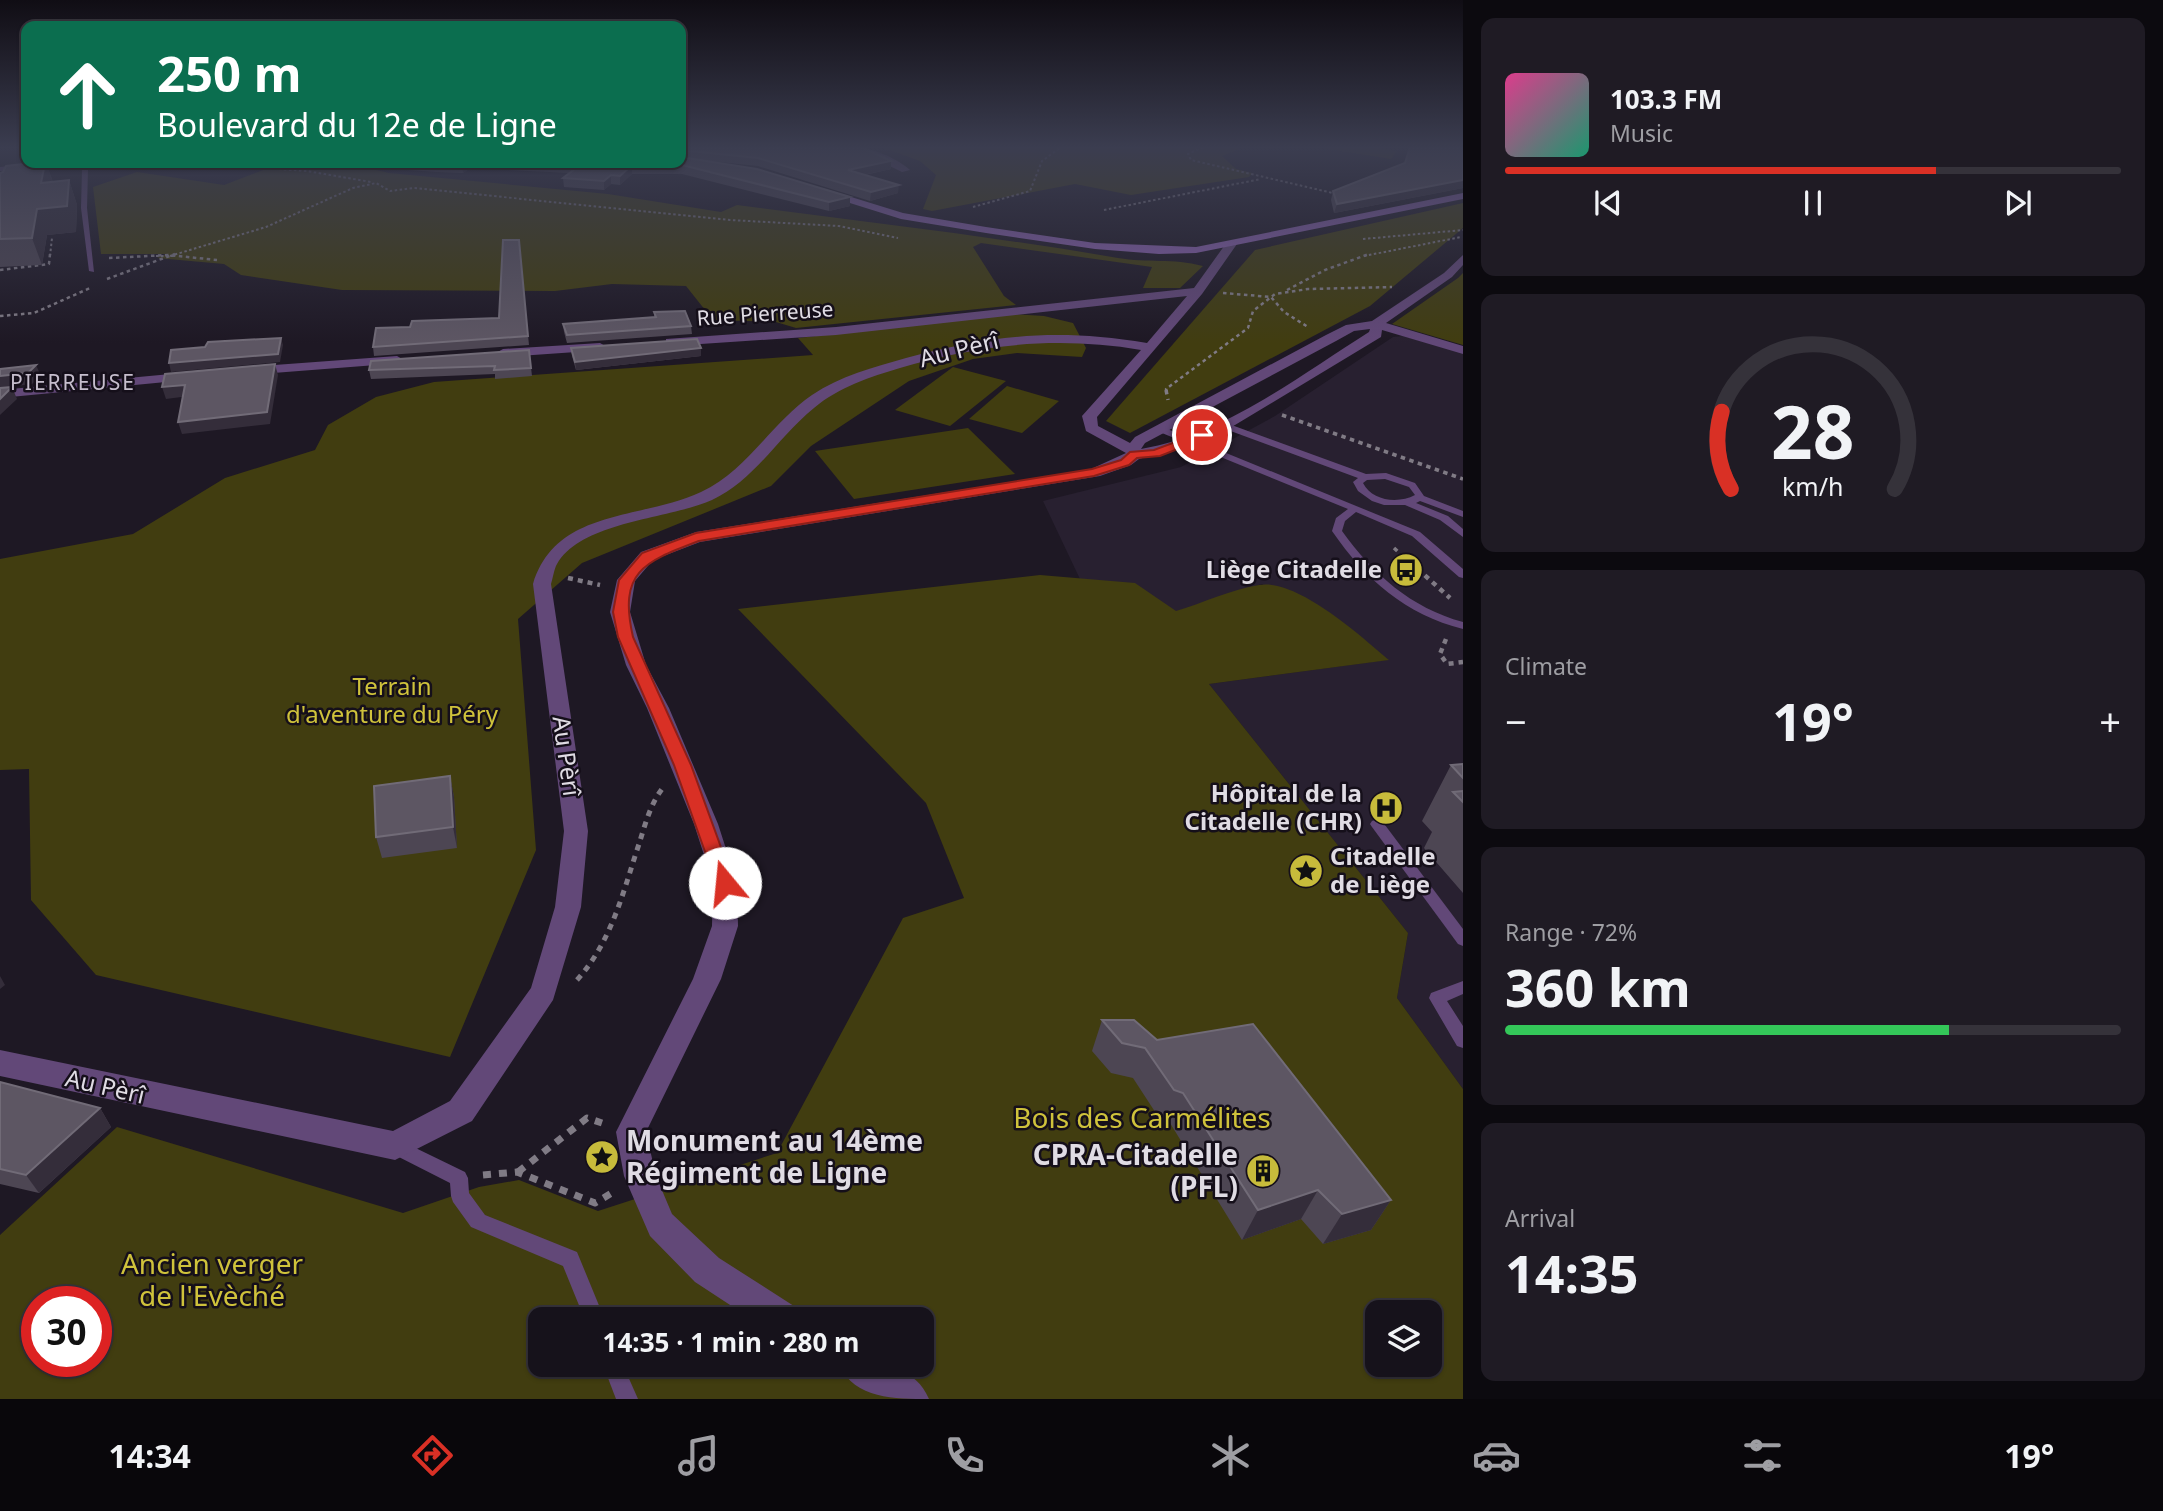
<!DOCTYPE html>
<meta charset="utf-8">
<style>
:root{--surface:#16121b;--page:#1f1b24;--text:#f1f3f6;--muted:#9e9ea3;--line:#35323a;--accent:#d93025}
body{margin:0;font-family:"Noto Sans",sans-serif;background:var(--page);color:var(--text);height:100vh;display:flex;flex-direction:column;font-size:26px;white-space:nowrap}
*{box-sizing:border-box;margin:0}
p{font-size:23px;color:var(--muted)}
.icon{flex:none;width:38px;height:38px;fill:none;stroke:currentColor;stroke-width:2;stroke-linecap:round;stroke-linejoin:round}
.map{position:relative;flex:1;overflow:hidden}
.details{display:flex;flex-direction:column;gap:18px;padding:18px;background:#0c0a0f;width:700px}
.details>*{flex:none}
.banner{position:absolute;left:21px;top:21px;width:665px;height:147px;border-radius:14px;box-shadow:0 2px 5px #0004,0 0 0 2px var(--line);background:#0b6e4f;color:#fff;overflow:hidden}
.fabs{position:absolute;left:1365px;top:1300px;display:grid;gap:14px}
.fabs a{display:grid;place-items:center;width:77px;height:77px;border-radius:14px;background:var(--surface);box-shadow:0 2px 5px #0004,0 0 0 2px var(--line);font-size:35px}
.speed{position:absolute;left:21px;top:1286px;display:flex;gap:14px;font-size:35px;font-weight:700;text-align:center}
.speed>*{display:grid;place-content:center;width:91px;height:91px;border-radius:50%;background:var(--surface);box-shadow:0 2px 5px #0004,0 0 0 2px var(--line);line-height:1}
.speed .limit{border:10px solid #d22;background:#fff;color:#111}
.pin{position:absolute;display:grid;place-items:center;width:60px;height:60px;color:#fff;margin:-30px;border:4px solid #fff;border-radius:50%;box-shadow:0 2px 7px #0007}
.me{position:absolute;width:77px;margin:-38px;rotate:343deg;stroke-linejoin:round;filter:drop-shadow(0 0 5px #0008)}
.turn{display:flex;align-items:center;gap:24px;height:147px;padding:0 21px;font-size:32px}
.turn .icon{width:91px;height:91px;stroke-width:2.5}
.turn b{display:block;font-size:49px;line-height:60px}
.big{font-size:52px;font-weight:700;line-height:1.1}
.details .widget{flex:1;display:flex;flex-direction:column;justify-content:center;gap:10px;min-width:0;padding:0 24px;border-radius:14px;background:var(--page)}
.details .dial{align-items:center;gap:0}
.dial svg{height:182px;overflow:visible;fill:none;stroke:var(--line);stroke-width:7;stroke-linecap:round;text-anchor:middle}
.dial text{fill:var(--text);stroke:none}
.song{display:flex;align-items:center;gap:21px}
.cover{width:84px;height:84px;border-radius:10px;background:linear-gradient(135deg,hsl(330 70% 55%),hsl(160 70% 35%))}
.played{height:7px;border-radius:4px;background:linear-gradient(90deg,var(--accent) 70%,var(--line) 70%)}
.keys{display:flex;justify-content:space-around;direction:ltr}
.heat{display:flex;justify-content:space-between;align-items:center;font-size:38px;direction:ltr}
.charge{height:10px;border-radius:5px;background:linear-gradient(90deg,#34c759 72%,var(--line) 0)}
.trip{position:absolute;left:528px;top:1307px;width:406px;height:70px;border-radius:14px;background:var(--surface);box-shadow:0 2px 5px #0004,0 0 0 2px var(--line);font-weight:700;line-height:70px;text-align:center}
.tabs{display:flex;height:112px;justify-content:space-around;align-items:center;background:#09070b;color:var(--muted)}
.tabs .icon{width:49px;height:49px}
.tabs .current{color:var(--accent)}
.tabs b{font-size:32px;color:var(--text)}
main{display:flex;flex:1;min-height:0}
.map>svg:first-child{display:block}
</style>
<main>
<div class="map">
<svg width="1463" height="1399" viewBox="0 0 1463 1399">
<rect width="100%" height="100%" fill="#1e1824"/>
<path fill="#282030" d="M1403 336 1463 353V1089L1397 998 1408 933 1209 684 1387 660 1262 584 1106 634 1043 501 1181 467 1275 416 1393 337Z"/>
<g fill="#413d10" fill-rule="evenodd">
<path d="M881 147H1244L1222 156 1236 169 1252 173 1249 177 1131 195 1075 184 932 211 923 209 936 175 920 161Z"/>
<path d="M1315 147H1375L1397 151 1391 159Z"/>
<path d="M347 163 389 173 608 194 721 212 737 205C864 222 991 236 1118 258 1148 263 1172 258 1203 266L1180 288H1143L1152 267 981 243 973 247 1004 296 1016 305 796 328 776 322 713 320 686 286 612 284 555 291 342 290 241 275 224 264 157 258 167 254H101L93 187 137 172 224 185 274 166Z"/>
<path d="M1463 203V228L1370 306 1130 433 1106 421 1255 250Z"/>
<path d="M1463 273V345L1392 324 1458 278Z"/>
<path d="M1013 314 1044 316 1073 323 1086 348 1082 357 1017 353 973 359 909 381 811 446 771 486 582 563 518 619 536 850 450 1057 96 975 31 900 29 769 0 770V559L133 534 225 478 315 450 328 425 376 397 434 382 813 355 798 338Z"/>
<path d="M953 367 1006 381 950 426 895 410Z"/>
<path d="M1007 386 1059 401 1022 433 969 419Z"/>
<path d="M968 428 1015 474 854 499 815 451Z"/>
<path d="M1040 575 1135 583 1176 611C1203 603 1232 589 1259 585 1297 578 1362 637 1389 660L1209 684 1408 933 1397 998 1463 1089V1399H0V1235L117 1127 403 1213 479 1187 519 1180 598 1211 777 1153 903 918 964 898 926 803 738 609ZM37 1302H96V1362H37ZM1377 1312H1430V1365H1377ZM541 1320H922V1365H541Z"/>
</g>
<g fill="none" stroke-linecap="round" stroke-linejoin="round">
<g stroke="#807b85" stroke-width="2" stroke-dasharray="2.5 2.5" stroke-linecap="butt">
<path d="M1203 147 1188 154 1191 160 1337 194"/>
<path d="M249 167 307 171 371 182"/>
<path d="M973 207 1030 191 1042 161 1061 147"/>
<path d="M1104 210 1261 179"/>
<path d="M1363 239 1463 230"/>
<path d="M50 256 52 238"/>
<path d="M156 256H174"/>
<path d="M170 256 266 227 353 188 376 183 390 191 414 188 730 220 839 226 898 238"/>
<path d="M1364 256 1461 237"/>
</g>
<g stroke="#807b85" stroke-width="2.5" stroke-dasharray="3.5 3.5" stroke-linecap="butt">
<path d="M109 258 168 255 217 260"/>
<path d="M0 270 49 264 50 254"/>
<path d="M107 279 175 254"/>
<path d="M1287 290 1325 270 1369 254"/>
<path d="M1223 293 1271 297 1284 312 1308 327"/>
<path d="M0 316 34 313 90 288"/>
<path d="M1167 392 1166 389 1248 328 1253 311 1275 294 1308 289 1392 287"/>
</g>
<g stroke="#807b85" stroke-width="3.5" stroke-dasharray="4.5 4.5" stroke-linecap="butt">
<path d="M1166 390 1168 400"/>
<path d="M1282 415 1463 479"/>
<path d="M1394 548 1411 564"/>
</g>
<g stroke="#807b85" stroke-width="4.5" stroke-dasharray="5 5" stroke-linecap="butt">
<path d="M1410 562 1450 598"/>
<path d="M568 578 600 585"/>
<path d="M1446 639 1440 654 1447 664 1463 662"/>
</g>
<path stroke="#807b85" stroke-width="5" stroke-dasharray="6 6" stroke-linecap="butt" d="M577 980C612 941 623 892 639 844 645 825 650 805 662 789"/>
<g stroke="#807b85" stroke-width="7" stroke-dasharray="8 8" stroke-linecap="butt">
<path d="M518 1172 587 1118 602 1123"/>
<path d="M483 1175 517 1172 595 1203 615 1191"/>
</g>
<g fill="#624878" fill-rule="evenodd">
<path d="M40 163 88 169 87 208 94 272 89 271 81 208 82 170 40 167 0 171V167Z"/>
<path d="M1187 411H1193L1366 474 1386 473 1415 483 1424 496 1463 511V517L1420 501 1416 503 1448 516 1463 529V537L1440 520 1405 505H1384L1372 501 1358 491 1353 482 1358 478 1187 415ZM1385 479 1409 487 1415 495C1398 504 1372 501 1363 483L1367 480Z"/>
<path d="M1160 426 1420 532 1463 569V578L1459 577 1412 536 1356 512 1345 521 1342 531C1373 574 1411 608 1463 622V629C1406 615 1365 579 1332 531L1336 518 1348 509 1157 431 1156 429Z"/>
<path d="M1377 819 1382 821 1463 929V946L1458 944 1372 827 1370 824 1372 821Z"/>
<path d="M1463 981V994L1447 1001 1463 1026V1048L1457 1046 1429 998 1431 993Z"/>
<path d="M395 1138 465 1172 468 1178 469 1193 485 1215 577 1252 605 1320H585L563 1266 471 1227 453 1202 451 1196 450 1183 389 1152 386 1146 389 1140Z"/>
<path d="M603 1365H623L638 1399H616Z"/>
</g>
<g fill="#624878" fill-rule="evenodd">
<path d="M851 147C871 147 895 157 910 170L902 172Z"/>
<path d="M1227 242 1237 244 1202 294 1097 417 1098 426 1130 443 1135 437 1326 335 1346 325 1372 321 1444 273 1463 255V265L1452 277 1386 323 1463 346V354L1382 330 1381 337 1230 428 1197 443 1139 459 1131 465 1100 476 700 542 653 560 635 581 630 612 646 665 669 708 718 824 737 883 738 926 721 979 646 1132 656 1176 672 1214 719 1258 797 1308 802 1320H753L695 1282 650 1236 624 1176 616 1132 693 979 712 926 713 883 694 824 647 708 626 665 610 612 617 580 641 552 696 532 1091 469 1126 453 1086 431 1082 416 1141 350C1058 336 981 344 900 368 870 377 839 387 814 408 778 437 755 480 712 500 670 519 582 521 557 564 554 569 553 578 551 584L588 831 581 907 553 1000 472 1121 395 1160 0 1076V1050L393 1131 450 1101 531 988 555 907 564 831 533 584C556 508 641 520 701 492 747 471 771 423 812 395 840 376 874 367 906 358 994 335 1056 328 1147 343L1187 296 836 335 671 346 666 345V339L836 327 1194 288ZM1370 329 1369 332C1299 376 1224 435 1141 449L1145 443 1336 341 1354 331Z"/>
<path d="M600 343 607 347 605 350 503 357 496 353 503 349Z"/>
<path d="M397 356 404 360 402 363 248 375 241 371 248 367Z"/>
<path d="M192 372 199 376 197 379 0 398V390Z"/>
<path d="M839 1365C873 1365 914 1362 929 1399 895 1399 855 1399 839 1365Z"/>
</g>
<path fill="#8a61ad" fill-rule="evenodd" d="M822 188 903 213 986 227 1095 243 1196 247 1463 193V199L1196 253 1159 254 1095 249 986 233 901 219 818 193Z"/>
</g>
<g fill="#4d4653">
<path d="M681 147 891 161V169L865 175 898 193 870 201 758 166 700 160 850 206 829 211 682 174H632L620 185 611 184 604 190 564 187 563 178 570 173 470 168 463 173 437 172 393 169 391 163H681Z"/>
<path d="M1463 147V188L1334 213 1331 200 1333 191 1405 164Z"/>
<path d="M32 163H46L53 182 69 180 77 205 76 232 47 235 42 265 0 267V173Z"/>
<path d="M519 240 529 345 374 356 373 347 410 327 499 318Z"/>
<path d="M654 312 691 326 692 334 567 343 564 332 563 324 654 317Z"/>
<path d="M571 348 701 356 576 370 572 356Z"/>
<path d="M529 350 532 376 495 379V374L371 379 369 370Z"/>
<path d="M1463 764V893L1424 848 1432 832 1422 821 1451 765Z"/>
<path d="M450 776 454 797 457 848 382 858 376 837Z"/>
<path d="M1102 1020 1157 1040 1391 1200 1371 1230 1323 1244 1301 1219 1242 1240 1170 1123 1161 1121 1133 1078 1111 1073 1092 1051Z"/>
<path d="M0 1082 100 1108 111 1127 39 1193 0 1184Z"/>
</g>
<g fill="#342d3a">
<path d="M891 161V169L848 178V170Z"/>
<path d="M45 163H46L54 185 41 183Z"/>
<path d="M465 163H470V168L463 173 462 164Z"/>
<path d="M632 165V174L620 185V176Z"/>
<path d="M611 175V184L604 190V181Z"/>
<path d="M69 180 77 205 76 232 47 235 42 265 32 238 37 209Z"/>
<path d="M1463 180V188L1334 213 1337 204Z"/>
<path d="M899 185 898 193 870 201 871 192Z"/>
<path d="M850 197V206L829 211V202Z"/>
<path d="M281 338 283 345 280 362 171 372 169 363Z"/>
<path d="M701 348V356L576 370 575 362Z"/>
<path d="M275 364 278 375 270 424 182 434 178 422Z"/>
<path d="M36 365 41 376 32 384 0 388V376Z"/>
<path d="M185 385 189 396 166 399 162 387Z"/>
<path d="M12 387 17 399 0 415V399Z"/>
<path d="M450 776 454 797 457 848 453 827Z"/>
<path d="M0 976 5 985 0 989Z"/>
<path d="M100 1108 111 1127 39 1193 26 1175Z"/>
<path d="M1318 1190 1301 1219 1242 1240 1258 1210Z"/>
<path d="M1391 1200 1371 1230 1323 1244 1342 1214Z"/>
</g>
<g fill="#5d5663" stroke="#716b77" stroke-width="2">
<path d="M681 147H861L891 161 848 170 899 185 871 192 758 158 681 150Z"/>
<path d="M1410 147H1463V180L1337 204 1333 191 1405 163Z"/>
<path d="M681 157 757 169 850 197 829 202 682 165H632L620 176 611 175 604 181 563 178 580 165 537 163H681Z"/>
<path d="M32 163H45L41 183 69 180 67 206 37 209 32 238 0 239V173L3 172 6 166Z"/>
<path d="M503 240H519L528 336 373 347 376 328 410 327 412 321 499 318Z"/>
<path d="M685 311 691 326 567 335 563 324 656 317 654 312Z"/>
<path d="M281 338 278 354 169 363 171 350 205 347 208 342Z"/>
<path d="M697 339 701 348 575 362 571 348Z"/>
<path d="M529 350 531 368 494 370 495 366 369 370 371 361Z"/>
<path d="M275 364 267 412 178 422 185 385 162 387 165 374Z"/>
<path d="M36 365 28 373 0 376V369Z"/>
<path d="M12 387 0 399V388Z"/>
<path d="M1463 764V778L1451 765Z"/>
<path d="M450 776 453 827 376 837 374 786Z"/>
<path d="M1463 791V802L1453 792Z"/>
<path d="M1102 1020H1134L1157 1040 1253 1024 1391 1200 1342 1214 1318 1190 1258 1210 1183 1093 1174 1090 1145 1048 1122 1043Z"/>
<path d="M0 1082 100 1108 26 1175 0 1169Z"/>
</g>
<linearGradient id="sky" x2="0" y2="1"><stop stop-color="#100d14"/><stop offset="0.43" stop-color="#3b3d50"/><stop offset="1" stop-color="#3b3d50" stop-opacity="0"/></linearGradient>
<rect width="1463" height="343" fill="url(#sky)"/>
<path fill="#d93025" stroke="#8d1f18" stroke-width="2" d="M1202 432 1208 435 1206 438 1160 456 1137 458 1129 465 1094 476 699 541C644 562 618 571 633 637L691 765 734 883 731 888H718L674 765 618 637 613 612 619 580 642 553 696 533 1092 469 1121 460 1130 452 1154 450Z"/>
<defs>
<g id="bus-disc" transform="scale(1.75)"><circle r="9.5" fill="#c7bb3b" stroke="#150f1a"/><path d="M-5-6H5V4H4V6H2V4H-2V6H-4V4H-5ZM-3.5-4V0h7V-4ZM-3.5 1.2v1.5H-2V1.2ZM2 1.2v1.5H3.5V1.2Z" fill="#111"/></g>
<g id="hospital-disc" transform="scale(1.75)"><circle r="9.5" fill="#c7bb3b" stroke="#150f1a"/><path d="M-5-5h3v3.5h4V-5h3V5h-3V1.5h-4V5h-3Z" fill="#111"/></g>
<g id="sight-disc" transform="scale(1.75)"><circle r="9.5" fill="#c7bb3b" stroke="#150f1a"/><path d="M0-6L1.8-2.2L6-1.7L2.9 1.2L3.7 5.4L0 3.3L-3.7 5.4L-2.9 1.2L-6-1.7L-1.8-2.2Z" fill="#111"/></g>
<g id="building-disc" transform="scale(1.75)"><circle r="9.5" fill="#c7bb3b" stroke="#150f1a"/><path d="M-4-6H4V6H1V3H-1V6H-4ZM-2.5-4.3h1.7v1.8h-1.7ZM.8-4.3h1.7v1.8H.8ZM-2.5-1h1.7V.8h-1.7ZM.8-1h1.7V.8H.8Z" fill="#111"/></g>
</defs>
<g fill-rule="evenodd">
<use href="#bus-disc" x="1406" y="570"/>
<use href="#hospital-disc" x="1386" y="808"/>
<use href="#sight-disc" x="1306" y="871"/>
<use href="#sight-disc" x="602" y="1157"/>
<use href="#building-disc" x="1263" y="1171"/>
</g>
<g text-anchor="middle" stroke-width="5" stroke-linejoin="round" paint-order="stroke">
<g font-size="21" fill="#e0dce4" stroke="#150f1a">
<text transform="translate(765 314) rotate(-4)" y="7">Rue Pierreuse</text>
</g>
<g font-size="21" letter-spacing="2" fill="#c6becd" stroke="#150f1a">
<text x="73" y="390">PIERREUSE</text>
</g>
<g font-size="24" fill="#e0dce4" stroke="#150f1a">
<text transform="translate(959 350) rotate(-14)" y="8">Au Pèrî</text>
<text transform="translate(566 756) rotate(82)" y="8">Au Pèrî</text>
<text transform="translate(105 1087) rotate(13)" y="8">Au Pèrî</text>
</g>
<g font-size="24" font-weight="bold" fill="#e0dce4" stroke="#150f1a" text-anchor="end">
<text x="1382" y="578">Liège Citadelle</text>
<text x="1362" y="802">Hôpital de la<tspan x="1362" dy="28">Citadelle (CHR)</tspan></text>
<text x="1330" y="865" text-anchor="start">Citadelle<tspan x="1330" dy="28">de Liège</tspan></text>
</g>
<g font-size="24" fill="#cfc23b" stroke="#150f1a">
<text x="392" y="695">Terrain<tspan x="392" dy="28">d'aventure du Péry</tspan></text>
</g>
<g font-size="28" fill="#cfc23b" stroke="#150f1a">
<text x="1142" y="1128">Bois des Carmélites</text>
<text x="212" y="1274">Ancien verger<tspan x="212" dy="32">de l'Evèché</tspan></text>
</g>
<g font-size="28" font-weight="bold" fill="#e0dce4" stroke="#150f1a" text-anchor="start">
<text x="626" y="1151">Monument au 14ème<tspan x="626" dy="32">Régiment de Ligne</tspan></text>
<text x="1238" y="1165" text-anchor="end">CPRA-Citadelle<tspan x="1238" dy="32">(PFL)</tspan></text>
</g>
</g>
</svg>
<div class="fabs">
<a><svg class="icon" aria-label="layers" viewBox="0 0 24 24"><path d="M12 4l9 5-9 5-9-5zM3 14l9 5 9-5"/></svg></a>
</div>
<div class="speed"><div class="limit">30</div></div>
<div class="pin" style="left:1202px;top:435px;background:#d93025"><svg class="icon" aria-label="arrive" viewBox="0 0 24 24"><path d="M6 21V4h12l-3 4 3 4H6"/></svg></div>
<svg class="me" style="left:725px;top:883px" viewBox="-20 -20 40 40"><circle r="19" fill="#fff"/><path d="M0-13L10 11 0 6-10 11z" fill="#d93025"/></svg>
<div class="trip">14:35 · 1 min · 280 m</div>
<div class="banner">
<div class="turn"><svg class="icon" aria-label="ahead" viewBox="0 0 24 24"><path d="M12 20V5M6 11l6-6 6 6"/></svg><div><b>250 m</b>Boulevard du 12e de Ligne</div></div>
</div>
</div>
<section class="details">
<div class="widget">
<div class="song"><i class="cover"></i><div><b>103.3 FM</b><p>Music</p></div></div>
<div class="played"></div>
<div class="keys"><svg class="icon" aria-label="previous" viewBox="0 0 24 24"><path d="M18 5L8 12l10 7zM5 5v14"/></svg><svg class="icon" aria-label="pause" viewBox="0 0 24 24"><path d="M8 5v14M16 5v14"/></svg><svg class="icon" aria-label="next" viewBox="0 0 24 24"><path d="M6 5l10 7-10 7zM19 5v14"/></svg></div>
</div>
<div class="widget dial"><svg viewBox="0 0 100 80">
<path d="M14 69A42 42 0 1 1 86 69"/>
<path d="M14 69A42 42 0 0 1 10 35" stroke="#d93025"/>
<text x="50" y="56" font-size="32" font-weight="700">28</text>
<text x="50" y="72" font-size="11">km/h</text>
</svg></div>
<div class="widget"><p>Climate</p>
<div class="heat"><a>−</a><b class="big">19°</b><a>+</a></div>
</div>
<div class="widget"><p>Range · 72%</p><b class="big">360 km</b><div class="charge"></div></div>
<div class="widget"><p>Arrival</p><b class="big">14:35</b></div>
</section>
</main>
<nav class="tabs">
<b>14:34</b>
<svg class="icon current" aria-label="directions" viewBox="0 0 24 24"><path d="M12 3l9 9-9 9-9-9zM9 14v-3h6M13 9l2 2-2 2"/></svg>
<svg class="icon" aria-label="music" viewBox="0 0 24 24"><path d="M9 18V5l10-2v13"/><circle cx="6" cy="18" r="3"/><circle cx="16" cy="16" r="3"/></svg>
<svg class="icon" aria-label="phone" viewBox="0 0 24 24"><path d="M5 4h4l2 5-3 2q2 4 5 5l2-3 5 2v4C11 20 4 13 5 4z"/></svg>
<svg class="icon" aria-label="climate" viewBox="0 0 24 24"><path d="M12 3v18M4 7l16 10M4 17L20 7"/></svg>
<svg class="icon" aria-label="car" viewBox="0 0 24 24"><path d="M5 17H2v-5l4-1 3-4h7l3 4 3 1v5h-3M9 17h6M6 11h13"/><circle cx="7" cy="17" r="2"/><circle cx="17" cy="17" r="2"/></svg>
<svg class="icon" aria-label="filters" viewBox="0 0 24 24"><path d="M4 7h16M4 17h16"/><circle cx="9" cy="7" r="2"/><circle cx="15" cy="17" r="2"/></svg>
<b>19°</b>
</nav>
